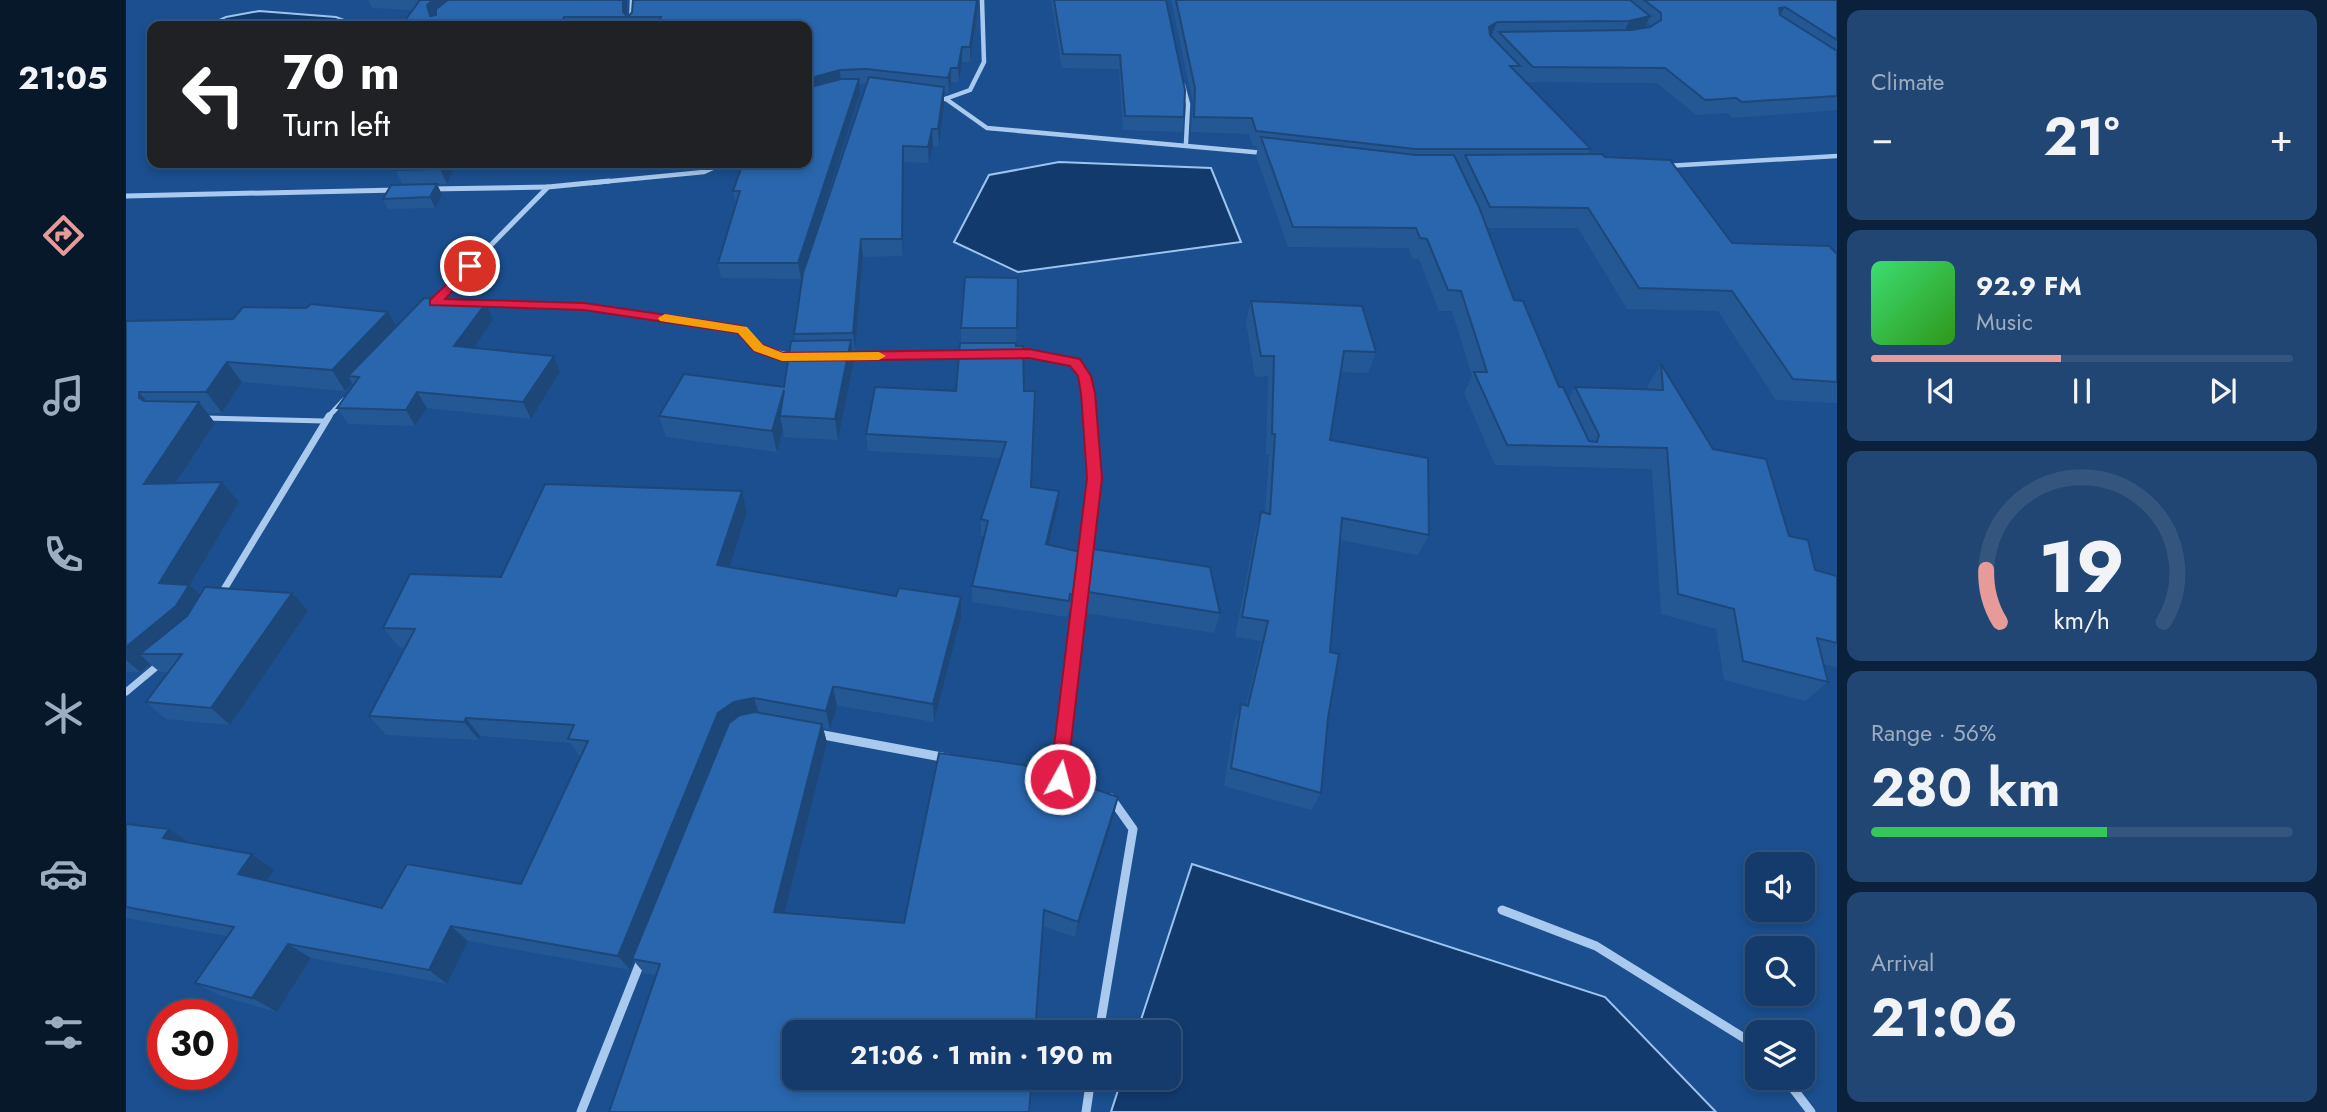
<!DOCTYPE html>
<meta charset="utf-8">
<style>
:root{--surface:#143b6b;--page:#214673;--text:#f1f3f6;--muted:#9dadc1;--line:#33557e;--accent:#e69b98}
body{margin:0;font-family:Jost,sans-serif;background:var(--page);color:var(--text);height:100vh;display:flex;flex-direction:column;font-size:26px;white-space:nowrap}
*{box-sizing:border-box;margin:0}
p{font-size:23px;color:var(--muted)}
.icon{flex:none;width:38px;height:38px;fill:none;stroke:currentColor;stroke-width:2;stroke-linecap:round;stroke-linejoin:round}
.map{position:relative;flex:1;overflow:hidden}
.drawer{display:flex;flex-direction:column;gap:10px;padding:10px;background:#0b203b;width:490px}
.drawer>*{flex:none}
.guide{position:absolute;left:21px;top:21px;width:665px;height:147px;border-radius:14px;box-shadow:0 4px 10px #0003,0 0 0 2px var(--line);background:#202124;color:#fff;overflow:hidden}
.buttons{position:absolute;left:1619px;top:852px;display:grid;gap:14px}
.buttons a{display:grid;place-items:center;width:70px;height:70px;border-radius:14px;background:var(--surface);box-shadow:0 4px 10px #0003,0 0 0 2px var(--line);font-size:35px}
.speed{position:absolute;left:21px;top:999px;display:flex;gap:14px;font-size:35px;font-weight:700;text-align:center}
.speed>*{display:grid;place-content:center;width:91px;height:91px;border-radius:50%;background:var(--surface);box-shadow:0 4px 10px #0003,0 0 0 2px var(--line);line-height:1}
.speed .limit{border:10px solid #d22;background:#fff;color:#111}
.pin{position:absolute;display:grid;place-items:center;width:60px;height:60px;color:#fff;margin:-30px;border:4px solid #fff;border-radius:50%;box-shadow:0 2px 7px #0007}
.me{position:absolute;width:77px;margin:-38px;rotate:7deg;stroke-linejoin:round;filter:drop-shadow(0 0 5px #0008)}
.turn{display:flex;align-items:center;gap:24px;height:147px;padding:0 21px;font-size:32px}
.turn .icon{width:91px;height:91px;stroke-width:2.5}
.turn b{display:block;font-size:49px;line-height:60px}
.big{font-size:52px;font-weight:700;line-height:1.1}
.drawer .card{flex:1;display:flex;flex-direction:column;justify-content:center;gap:10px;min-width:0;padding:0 24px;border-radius:14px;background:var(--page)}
.drawer .dial{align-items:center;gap:0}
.dial svg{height:182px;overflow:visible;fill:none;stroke:var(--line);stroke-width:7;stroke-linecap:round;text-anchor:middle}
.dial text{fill:var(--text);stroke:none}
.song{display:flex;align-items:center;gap:21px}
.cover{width:84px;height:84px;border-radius:10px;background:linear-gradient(135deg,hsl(140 70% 55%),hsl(110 70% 35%))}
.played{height:7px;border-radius:4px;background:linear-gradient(90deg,var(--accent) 45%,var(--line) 45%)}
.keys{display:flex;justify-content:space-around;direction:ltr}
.heat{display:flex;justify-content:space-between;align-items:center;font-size:38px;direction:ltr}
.charge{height:10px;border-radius:5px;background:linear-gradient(90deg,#34c759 56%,var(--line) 0)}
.trip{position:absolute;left:656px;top:1020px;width:399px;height:70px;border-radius:14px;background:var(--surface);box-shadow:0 4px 10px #0003,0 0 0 2px var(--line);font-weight:700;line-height:70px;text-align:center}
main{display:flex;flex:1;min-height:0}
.tab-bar{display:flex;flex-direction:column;width:126px;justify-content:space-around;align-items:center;background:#08182b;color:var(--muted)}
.tab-bar .icon{width:49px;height:49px}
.tab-bar .on{color:var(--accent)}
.tab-bar b{font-size:32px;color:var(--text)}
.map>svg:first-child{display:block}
</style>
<main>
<nav class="tab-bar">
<b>21:05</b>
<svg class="icon on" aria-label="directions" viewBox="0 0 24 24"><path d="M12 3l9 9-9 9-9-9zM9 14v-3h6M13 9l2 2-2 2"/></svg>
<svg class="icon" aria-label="music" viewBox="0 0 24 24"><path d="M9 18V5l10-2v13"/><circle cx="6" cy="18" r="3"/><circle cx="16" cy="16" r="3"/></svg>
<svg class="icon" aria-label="phone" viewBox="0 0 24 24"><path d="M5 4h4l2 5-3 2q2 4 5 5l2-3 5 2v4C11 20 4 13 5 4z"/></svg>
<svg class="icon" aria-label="climate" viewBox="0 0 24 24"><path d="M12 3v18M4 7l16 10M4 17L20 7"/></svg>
<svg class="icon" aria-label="car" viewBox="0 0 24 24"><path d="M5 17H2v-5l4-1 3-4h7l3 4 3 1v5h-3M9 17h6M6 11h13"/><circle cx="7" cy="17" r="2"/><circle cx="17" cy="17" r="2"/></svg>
<svg class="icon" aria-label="filters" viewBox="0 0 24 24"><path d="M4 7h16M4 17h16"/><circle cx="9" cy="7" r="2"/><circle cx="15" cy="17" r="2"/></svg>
</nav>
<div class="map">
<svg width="1711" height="1112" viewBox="0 0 1711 1112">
<rect width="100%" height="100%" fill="#1b4f8f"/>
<g fill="#123a6d" stroke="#9cc4f0" stroke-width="2">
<path d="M133 11 210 17 226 23 224 26H80L100 17Z"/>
<path d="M933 162 1085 168 1115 242 892 272 828 242 863 175Z"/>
<path d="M1066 864 1479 997 1590 1112H985L996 1078H1043V1032H1011Z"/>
</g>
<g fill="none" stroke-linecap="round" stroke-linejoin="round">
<path stroke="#a9c9ee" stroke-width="5" d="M79 418 198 421"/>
<g stroke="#a9c9ee" stroke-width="4.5">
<path d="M505 26 506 0"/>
<path d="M1057 85 1062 104 1060 143"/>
<path d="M819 99 844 90 858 62 856 0"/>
<path d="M820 99 861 128 1138 153"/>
<path d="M1540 166 1711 156"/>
<path d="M465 183 578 172 598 163"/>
</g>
<g stroke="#a9c9ee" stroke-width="5">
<path d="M304 189 422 187"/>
<path d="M0 196 271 190"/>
<path d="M351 303 458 307 616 330 640 350 670 357"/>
<path d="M305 306 422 187 483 181"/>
<path d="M889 354C948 358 959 354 964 418"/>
<path d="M721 356 842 354"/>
<path d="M201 418 218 400"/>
</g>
<g stroke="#a9c9ee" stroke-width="7">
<path d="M94 596 203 416"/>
<path d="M0 692 36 662"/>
<path d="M941 721 969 478 964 416"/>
</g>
<g stroke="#a9c9ee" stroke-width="9">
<path d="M692 734 821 758"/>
<path d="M934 779 941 719"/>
<path d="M1376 910 1470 946 1631 1046"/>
<path d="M973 1032 1007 829 985 798"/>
<path d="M1659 1078 1685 1112"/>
<path d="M455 1112 516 958"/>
<path d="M960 1112 965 1078"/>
</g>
</g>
<g fill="#245895" fill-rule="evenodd">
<path d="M242 0H501V16L504 26H275L286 10 246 8Z"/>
<path d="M853 0 844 62H836L833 82H825L823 93 818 92V104L813 146H807L803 163 778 162 777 256 737 257 729 351H727L728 361 712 440 658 437 657 430 651 452 540 437 533 416 658 387 669 341 668 334 741 83 733 84 734 93 675 279 595 278 592 263 610 205 607 191 616 167H602L601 163H681V26H504L502 17 506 12Z"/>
<path d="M925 0H1040L1058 117 1056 132 997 130 993 69 936 68Z"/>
<path d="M1045 0H1711V110L1607 118 1601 113 1570 115 1531 83 1401 82 1391 72V73L1465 149 1462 154 1479 157 1606 243 1711 254V403L1650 400 1592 311 1501 309 1452 228H1360L1388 300 1433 387 1443 398 1449 387 1522 390V385L1535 364 1587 449 1663 536 1689 570 1711 576V668L1698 664 1702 682 1679 701 1598 680 1590 629 1535 614 1526 469 1369 465 1338 393 1346 376 1326 311H1313L1293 259H1286L1283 248 1162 247 1130 156 1132 147 1127 146 1123 134 1065 132 1067 103ZM1521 22 1526 26 1518 28Z"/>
<path d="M331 163 321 184H311L316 195 309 208 262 209 257 199 277 185 267 165Z"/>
<path d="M892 278 890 346 898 391 905 487 932 508 922 545 949 595 948 611 943 610 941 617 846 602V586L858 536H855V519L875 458 742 451 740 434 830 391 835 343V328Z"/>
<path d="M1125 301 1250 352 1242 373 1215 372 1204 440 1303 535 1292 555 1214 540 1204 652 1202 718 1195 793 1185 810 1098 786 1108 722 1115 704 1120 705 1135 641 1109 637 1129 532 1135 512 1139 513 1143 455H1140L1142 376 1129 377 1120 322Z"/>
<path d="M180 308 270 327 367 320 347 348 434 372 405 419 301 408 289 426 222 424 211 408 227 385 226 383 219 391 116 382 96 413H81L89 423 50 483 113 502 64 585 74 595 182 611 104 725 40 719 20 702 42 672H34L24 664 14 672H0V321L107 319Z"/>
<path d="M616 491 621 512 603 567 770 596 835 597V618L808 722 715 706H711L704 730 697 728 701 743 658 913 778 923 988 815 949 937 917 926 530 975 518 973 508 961 504 970 342 941 321 984 185 958 151 1012 95 996 69 983 101 936 0 918V824L64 843 148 870 141 881 256 908 395 884 454 757 445 743 354 736 353 740 260 735 243 716 279 648 273 647 257 628 375 577Z"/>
<path d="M967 549 1094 613 1088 633 960 613Z"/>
</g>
<g fill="#1d4779">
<path d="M307 0H327L309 26 301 5Z"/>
<path d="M497 0H501V17L497 12Z"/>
<path d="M851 0H853L844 62V47Z"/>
<path d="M1659 7 1651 21 1653 8Z"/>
<path d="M1524 16 1517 31 1497 35 1503 21Z"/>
<path d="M438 17 441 26H433Z"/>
<path d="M1371 22 1365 37 1358 41 1363 27Z"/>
<path d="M836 47V62L833 82 832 68Z"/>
<path d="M825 68V82L823 93 822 78Z"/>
<path d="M714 70 715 84 681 94V79Z"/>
<path d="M733 79 734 93 675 279 672 263Z"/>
<path d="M818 87V104L813 146 812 129Z"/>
<path d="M806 129 807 146 803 163 802 147Z"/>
<path d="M777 146 778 162 777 256 776 239Z"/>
<path d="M317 163H331L321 184 314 169Z"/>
<path d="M311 184 316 195 309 208 304 197Z"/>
<path d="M735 239 737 257 729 351 727 333Z"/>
<path d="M360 303 367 320 337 363 328 346Z"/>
<path d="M262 312 273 332 222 376 226 383 219 391 206 370Z"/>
<path d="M725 340 728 361 712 440 709 419Z"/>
<path d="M428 356 434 372 405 419 397 402Z"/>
<path d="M101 362 116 382 96 413 80 392Z"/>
<path d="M658 390 654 416 657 430 651 452 646 431Z"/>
<path d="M13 392 30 413 13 398Z"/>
<path d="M291 392 301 408 289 426 280 410Z"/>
<path d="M73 402 89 423 36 504 18 484Z"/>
<path d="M96 482 113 502 64 585 83 604 14 654 24 664 14 672 0 660V647L33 583Z"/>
<path d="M616 491 621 512 598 585 591 565Z"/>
<path d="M933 491 932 508 918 560 920 544Z"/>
<path d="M166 593 182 611 104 725 85 708Z"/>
<path d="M835 597V618L808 722 807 704Z"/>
<path d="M707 687 711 706 704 730 700 711Z"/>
<path d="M628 698 634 717 506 959 508 961 504 970 492 956 592 713 608 702Z"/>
<path d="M340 718 354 736 353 740 338 722Z"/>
<path d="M696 724 701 743 655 927 648 912Z"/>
<path d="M992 797 988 815 949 937 952 922Z"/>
<path d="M43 829 68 846 37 838Z"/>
<path d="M126 854 148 870 135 890 112 874Z"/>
<path d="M325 926 342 941 321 984 303 970Z"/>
<path d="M162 944 185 958 151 1012 126 998Z"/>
</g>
<g fill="#2a66ad" stroke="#1d4779" stroke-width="2">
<path d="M294 0H307L301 5 304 16 310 15V9L322 0H497V12L502 17H438L433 26H275Z"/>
<path d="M507 0H851L844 47H836L832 68H825L822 78 740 69 714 70 681 79V26H530L535 17H502L506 12Z"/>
<path d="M928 0H1040L1059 90 1058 117 999 116 994 55 937 54Z"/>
<path d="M1050 0H1504L1524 16 1503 21 1371 22 1363 27 1364 35 1394 66H1384L1465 149H1289L1130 131 1126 118 1068 117 1069 88Z"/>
<path d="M1518 0H1711V40L1659 7 1653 8 1654 15 1711 51V96L1616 102 1610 98 1579 100 1539 68 1407 67 1373 32 1505 30 1524 27 1535 20V13Z"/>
<path d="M743 77 818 87 812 129H806L802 147 777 146 776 239H735L727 333 668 334 677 273Z"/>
<path d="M715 79H733L672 263H592L614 191H607L617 163H681V88Z"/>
<path d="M1135 137 1290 155H1328L1353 207 1388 300 1397 301 1433 387H1437L1463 441 1471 442 1473 435 1449 387 1537 390 1535 364 1587 449 1640 459 1663 536 1682 540 1689 570 1711 576V643L1691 638 1702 682 1617 661 1608 609 1552 594 1541 448 1381 445 1348 372H1361L1335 291 1322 290 1301 239 1294 238 1290 228 1167 227Z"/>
<path d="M1476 154 1479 157 1544 160 1606 243 1703 246 1711 254V382L1667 379 1606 291 1513 288 1462 208 1364 207 1339 155Z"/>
<path d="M267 163H317L314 169 269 170 272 165H267Z"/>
<path d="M311 184 304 197 257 199 265 185Z"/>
<path d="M839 277 892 278 891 328H835Z"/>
<path d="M298 298 360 303 328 346 428 356 397 402 291 392 280 410 211 408 233 377 222 376Z"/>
<path d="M1125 301 1236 306 1250 352 1218 351 1204 440 1302 458 1303 535 1216 518 1204 652 1213 654 1202 718 1195 793 1105 768 1115 704 1122 706 1142 621 1116 617 1135 512 1144 514 1149 434H1146L1148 356H1135Z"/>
<path d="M185 304 262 312 206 370 101 362 80 392H13V398L18 401 73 402 18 484 96 482 33 583 63 585 50 606 0 647V321L107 319 117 307 180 308Z"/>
<path d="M725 340 709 419 654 416 658 390 646 431 533 416 558 374 658 387 665 341Z"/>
<path d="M834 343H890V346H897L898 391H909L905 487 933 491 920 544 954 552 949 595 944 594 943 601 846 586 862 521 855 519 880 442 740 434 749 387 830 391Z"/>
<path d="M419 484 616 491 591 565 770 596 773 588 835 597 807 704 711 687H707L700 711 628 698 608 702 592 713 492 956 325 926 303 970 162 944 126 998 69 983 108 927 0 907V824L43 829 37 838 126 854 112 874 256 908 281 864 395 884 462 741 442 739 448 725 340 718 338 722 243 716 289 629 257 628 284 574 375 577Z"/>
<path d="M967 549 1084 567 1094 613 962 592Z"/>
<path d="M79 587 166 593 85 708 20 702 56 654H14L61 616Z"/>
<path d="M629 712 696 724 648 912 778 923 813 753 898 765 992 797 952 922 918 910 909 1032H668V1078H906L903 1112H483L534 964 506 959 603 723 614 715Z"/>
</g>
<path fill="#e11d48" stroke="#92132f" stroke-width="2" d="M344 262 350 266 319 299 458 303 616 326 637 345 657 353 903 349 954 359 965 376 969 393 976 478 940 785 934 788 927 785 924 779 961 478 955 393 952 376 944 366 903 358 656 361 628 351 612 333 458 310 304 305V300Z"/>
<path fill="#f59e0b" d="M539 314 621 327 637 345 657 353 753 352 760 356 753 360 656 361 628 351 612 333 534 321 532 318Z"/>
</svg>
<div class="buttons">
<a><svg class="icon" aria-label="sound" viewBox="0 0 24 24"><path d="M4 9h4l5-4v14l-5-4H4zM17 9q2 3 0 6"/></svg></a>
<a><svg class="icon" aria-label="search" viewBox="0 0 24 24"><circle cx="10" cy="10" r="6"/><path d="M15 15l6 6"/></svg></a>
<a><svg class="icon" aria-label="layers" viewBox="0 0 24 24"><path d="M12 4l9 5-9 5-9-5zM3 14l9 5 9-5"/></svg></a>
</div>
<div class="speed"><div class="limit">30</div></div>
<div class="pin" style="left:344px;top:266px;background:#d93025"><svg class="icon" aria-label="arrive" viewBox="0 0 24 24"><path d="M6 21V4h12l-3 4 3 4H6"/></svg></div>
<svg class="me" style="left:934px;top:779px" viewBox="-20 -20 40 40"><circle r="17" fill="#e11d48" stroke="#fff" stroke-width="3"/><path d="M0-11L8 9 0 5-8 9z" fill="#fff"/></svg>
<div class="trip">21:06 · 1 min · 190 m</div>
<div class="guide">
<div class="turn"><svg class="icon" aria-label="left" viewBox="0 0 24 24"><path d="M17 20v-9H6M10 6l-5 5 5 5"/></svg><div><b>70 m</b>Turn left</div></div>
</div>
</div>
<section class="drawer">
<div class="card"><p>Climate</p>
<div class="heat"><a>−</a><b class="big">21°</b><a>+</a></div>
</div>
<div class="card">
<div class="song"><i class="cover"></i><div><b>92.9 FM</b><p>Music</p></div></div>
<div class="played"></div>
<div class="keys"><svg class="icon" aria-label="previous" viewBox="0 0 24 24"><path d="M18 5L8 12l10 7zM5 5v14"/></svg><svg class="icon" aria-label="pause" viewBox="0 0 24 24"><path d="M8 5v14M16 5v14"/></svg><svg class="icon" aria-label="next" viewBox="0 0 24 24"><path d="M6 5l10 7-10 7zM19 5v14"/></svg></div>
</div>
<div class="card dial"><svg viewBox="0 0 100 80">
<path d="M14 69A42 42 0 1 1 86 69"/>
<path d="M14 69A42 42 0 0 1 8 46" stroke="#e69b98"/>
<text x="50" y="56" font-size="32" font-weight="700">19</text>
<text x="50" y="72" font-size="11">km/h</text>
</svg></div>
<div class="card"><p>Range · 56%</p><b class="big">280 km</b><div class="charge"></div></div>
<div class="card"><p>Arrival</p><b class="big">21:06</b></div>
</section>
</main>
